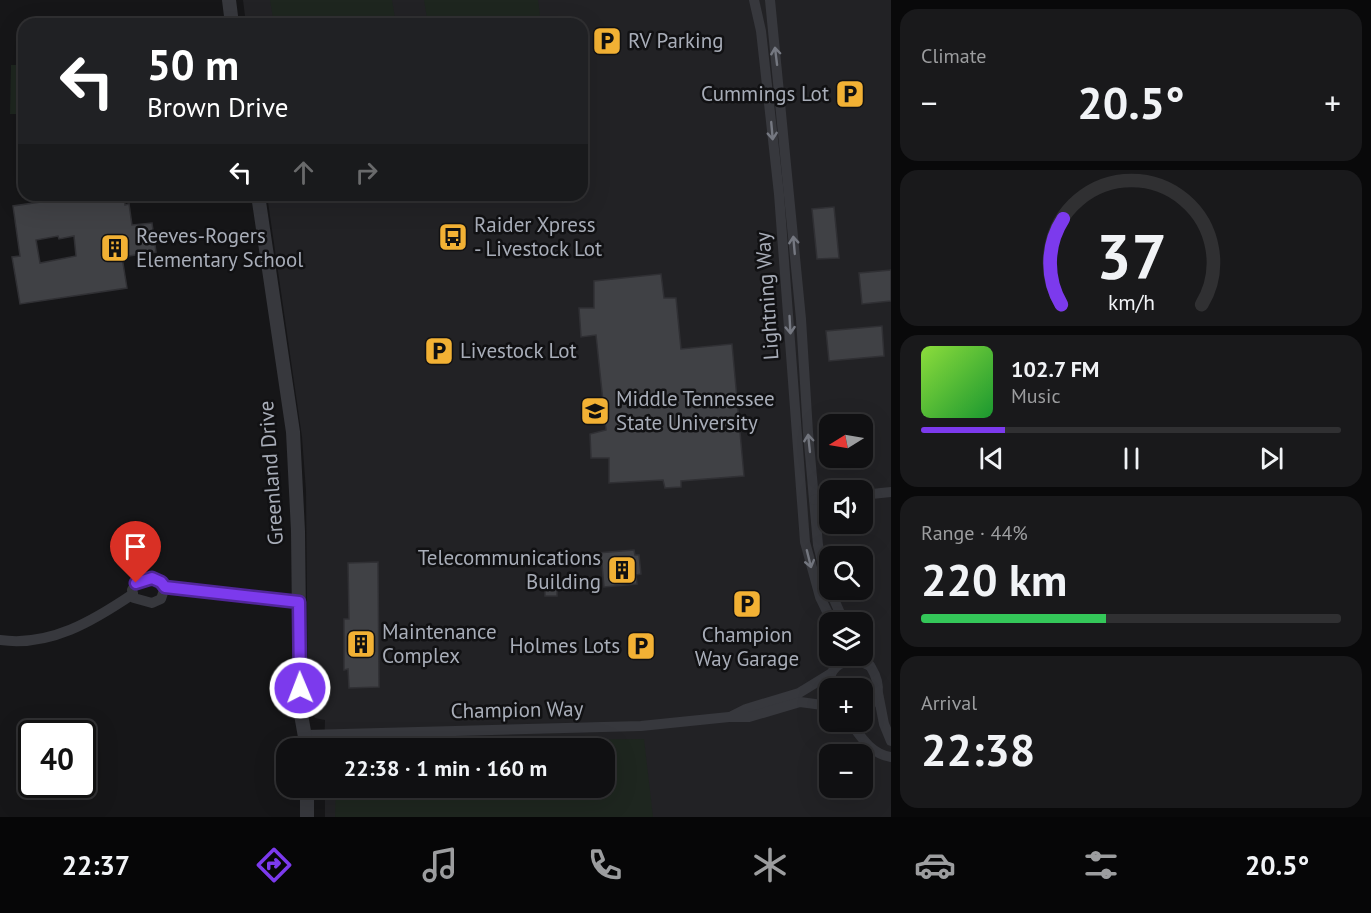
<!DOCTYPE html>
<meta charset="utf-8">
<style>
:root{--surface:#101012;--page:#19191b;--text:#f1f3f6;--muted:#9c9d9f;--line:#303032;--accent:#7c3aed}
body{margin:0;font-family:"PT Sans",sans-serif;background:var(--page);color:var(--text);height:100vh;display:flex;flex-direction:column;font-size:22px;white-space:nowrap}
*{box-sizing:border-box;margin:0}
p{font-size:20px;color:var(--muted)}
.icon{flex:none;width:33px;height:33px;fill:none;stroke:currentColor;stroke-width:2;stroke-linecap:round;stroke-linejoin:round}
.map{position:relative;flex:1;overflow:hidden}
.side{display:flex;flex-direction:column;gap:9px;padding:9px;background:#09090a;width:480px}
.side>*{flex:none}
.banner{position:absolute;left:18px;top:18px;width:570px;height:183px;border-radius:18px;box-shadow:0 6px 24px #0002,0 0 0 2px var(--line);background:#202124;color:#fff;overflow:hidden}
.needle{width:39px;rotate:259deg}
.controls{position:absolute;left:819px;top:414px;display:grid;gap:12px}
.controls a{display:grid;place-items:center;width:54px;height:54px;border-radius:12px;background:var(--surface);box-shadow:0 6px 24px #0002,0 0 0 2px var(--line);font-size:30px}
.speed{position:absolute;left:18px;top:720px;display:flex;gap:12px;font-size:30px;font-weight:700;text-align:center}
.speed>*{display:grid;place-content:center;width:78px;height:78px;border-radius:50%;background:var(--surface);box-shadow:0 6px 24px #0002,0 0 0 2px var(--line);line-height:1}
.speed .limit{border:3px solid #111;border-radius:9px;background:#fff;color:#111}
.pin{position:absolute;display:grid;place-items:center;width:51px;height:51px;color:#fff;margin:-62px -26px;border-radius:50% 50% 50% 0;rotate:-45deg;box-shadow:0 0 6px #0007}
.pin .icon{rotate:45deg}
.me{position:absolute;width:66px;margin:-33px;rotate:359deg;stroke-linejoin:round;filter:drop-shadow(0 0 4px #0008)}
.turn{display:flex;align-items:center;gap:21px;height:126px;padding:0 30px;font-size:27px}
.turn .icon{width:78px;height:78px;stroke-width:2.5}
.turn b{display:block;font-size:42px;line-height:51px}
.lanes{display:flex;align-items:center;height:57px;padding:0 30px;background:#0003;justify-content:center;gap:30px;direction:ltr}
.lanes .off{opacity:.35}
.big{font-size:45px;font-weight:800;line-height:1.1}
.side .card{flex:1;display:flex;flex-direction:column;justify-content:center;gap:9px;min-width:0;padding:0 21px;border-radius:18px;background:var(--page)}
.side .dial{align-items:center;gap:0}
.dial svg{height:156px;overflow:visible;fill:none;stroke:var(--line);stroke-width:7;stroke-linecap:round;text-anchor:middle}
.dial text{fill:var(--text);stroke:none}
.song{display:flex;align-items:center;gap:18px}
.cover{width:72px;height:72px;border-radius:9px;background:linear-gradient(135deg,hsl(90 70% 55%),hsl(130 70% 35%))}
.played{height:6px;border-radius:3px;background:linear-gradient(90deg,var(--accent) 20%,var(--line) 20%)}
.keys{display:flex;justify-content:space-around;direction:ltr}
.heat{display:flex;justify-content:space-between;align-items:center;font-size:33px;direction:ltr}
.charge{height:9px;border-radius:4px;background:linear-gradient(90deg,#34c759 44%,var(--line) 0)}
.trip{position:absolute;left:276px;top:738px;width:339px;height:60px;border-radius:18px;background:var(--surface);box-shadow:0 6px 24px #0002,0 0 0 2px var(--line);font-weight:800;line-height:60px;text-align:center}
.dock{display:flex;height:96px;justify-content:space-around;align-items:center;background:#060607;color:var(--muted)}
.dock .icon{width:42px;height:42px}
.dock .active{color:var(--accent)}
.dock b{font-size:27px;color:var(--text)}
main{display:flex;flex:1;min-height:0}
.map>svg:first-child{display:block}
</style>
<main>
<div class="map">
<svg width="891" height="817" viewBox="0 0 891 817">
<rect width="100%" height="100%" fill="#161618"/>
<path fill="#222225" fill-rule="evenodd" d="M243 0H891V817H325V788H604V748H324L325 720 315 718 308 706 306 491 302 437 267 195H582V24H246ZM830 424H862V458H830ZM830 490H862V524H830ZM830 556H862V590H830ZM830 622H862V656H830ZM830 688H862V722H830ZM830 754H862V788H830Z"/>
<g fill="#1e261f">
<path d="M270 0H392L396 24H274Z"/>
<path d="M424 0H538L541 24H428Z"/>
<path d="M11 65H24V114H10Z"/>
<path d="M644 739 653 817H335L336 788H604V748H417L423 741Z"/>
</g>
<g fill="#404145" stroke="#303034" stroke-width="1.5" fill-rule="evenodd">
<path d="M66 195H124L125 205 129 204 132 225 152 223 156 252 122 257 127 288 20 304 12 257 20 256 13 206 54 200V197ZM58 236 59 239 74 236 76 256 40 263 36 240Z"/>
<path d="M834 207 839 258 817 259 812 209Z"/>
<path d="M891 270V301L862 304 859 273Z"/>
<path d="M661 274 664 298H676L681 349 732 344 744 476 681 481V487L665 488 663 480 609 483V458H591L590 434 606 430 596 335 581 337 579 308H594V281Z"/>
<path d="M882 326 884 356 829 361 826 331Z"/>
<path d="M634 550 635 555H639L641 574 636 575 637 584 604 587 602 565 598 566 597 553Z"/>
<path d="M378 562 379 687 349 688 348 669 344 670V619H349L348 563Z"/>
<rect x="545" y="578" width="12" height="18"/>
</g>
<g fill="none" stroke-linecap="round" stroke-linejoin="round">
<g stroke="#37383d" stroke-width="10">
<path d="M754 0 761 31 779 194 805 542 820 597 832 622"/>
<path d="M770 0 801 319 808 432 818 545 828 586 844 622"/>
<path d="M862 495 891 492"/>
<path d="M814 500 830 498"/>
<path d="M165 587 161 599 152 603 134 598 132 590 136 583 152 578 161 582 165 587 299 602"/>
<path d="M0 640C50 647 93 621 133 594"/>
<path d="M878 693 884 724 891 741"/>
<path d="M830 694C823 667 848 652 870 666"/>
<path d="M862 710C886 699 879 677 866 660"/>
<path d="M732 716 746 709 799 693 830 674"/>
<path d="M850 722C861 737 871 754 891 757"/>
<path d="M306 735 641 726 729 717H749L800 702 830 706"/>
</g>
<g stroke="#37383d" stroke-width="14">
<path d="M229 0 232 24"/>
<path d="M258 195 293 432 298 531 300 709 307 748"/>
<path d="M307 817V788"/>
</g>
</g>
<defs><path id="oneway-shaft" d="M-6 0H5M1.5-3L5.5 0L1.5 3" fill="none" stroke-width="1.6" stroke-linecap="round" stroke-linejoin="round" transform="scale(1.5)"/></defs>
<g stroke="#757881">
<use href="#oneway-shaft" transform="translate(776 56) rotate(-97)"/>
<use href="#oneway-shaft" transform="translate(772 131) rotate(85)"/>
<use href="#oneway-shaft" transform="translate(794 245) rotate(-95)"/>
<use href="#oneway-shaft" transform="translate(790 325) rotate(87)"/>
<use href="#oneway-shaft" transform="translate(809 443) rotate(-96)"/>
<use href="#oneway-shaft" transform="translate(809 559) rotate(76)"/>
</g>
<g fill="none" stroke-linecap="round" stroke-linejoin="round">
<g stroke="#51269a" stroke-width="15">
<path id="route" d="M136 583 152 578 161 582 165 587 299 602 300 688"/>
</g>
<use href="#route" stroke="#7c3aed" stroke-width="10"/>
</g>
<defs>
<g id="parking-square" transform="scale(1.5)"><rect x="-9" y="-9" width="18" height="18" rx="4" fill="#f2b134" stroke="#111113"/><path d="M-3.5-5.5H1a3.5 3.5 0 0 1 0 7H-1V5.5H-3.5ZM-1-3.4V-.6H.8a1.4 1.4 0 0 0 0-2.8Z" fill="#111"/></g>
<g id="bus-square" transform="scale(1.5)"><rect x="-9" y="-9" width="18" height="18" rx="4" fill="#f2b134" stroke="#111113"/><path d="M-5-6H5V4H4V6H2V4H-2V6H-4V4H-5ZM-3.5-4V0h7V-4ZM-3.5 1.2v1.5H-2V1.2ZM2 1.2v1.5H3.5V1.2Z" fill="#111"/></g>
<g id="building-square" transform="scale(1.5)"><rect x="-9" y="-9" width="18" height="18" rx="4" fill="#f2b134" stroke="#111113"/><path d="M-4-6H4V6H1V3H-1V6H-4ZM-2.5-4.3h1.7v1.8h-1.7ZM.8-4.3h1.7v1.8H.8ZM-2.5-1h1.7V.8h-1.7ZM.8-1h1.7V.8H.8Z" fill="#111"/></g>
<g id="university-square" transform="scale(1.5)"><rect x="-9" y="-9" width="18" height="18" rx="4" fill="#f2b134" stroke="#111113"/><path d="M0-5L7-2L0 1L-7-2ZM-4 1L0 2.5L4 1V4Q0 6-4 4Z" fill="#111"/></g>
</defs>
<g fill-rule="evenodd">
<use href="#parking-square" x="607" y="41"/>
<use href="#parking-square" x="850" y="94"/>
<use href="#bus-square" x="453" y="237"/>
<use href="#building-square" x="115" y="248"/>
<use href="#parking-square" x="439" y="351"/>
<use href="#university-square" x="595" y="411"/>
<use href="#building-square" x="622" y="570"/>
<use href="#parking-square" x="747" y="604"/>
<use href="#building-square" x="361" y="644"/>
<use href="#parking-square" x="641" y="646"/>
</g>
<g text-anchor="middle" stroke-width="5" stroke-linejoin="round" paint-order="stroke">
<g font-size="21" fill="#a8adb8" stroke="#111113" text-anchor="start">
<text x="628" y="48">RV Parking</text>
<text x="829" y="101" text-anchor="end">Cummings Lot</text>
<text x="474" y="232">Raider Xpress<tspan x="474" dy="24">- Livestock Lot</tspan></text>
<text x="136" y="243">Reeves-Rogers<tspan x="136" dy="24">Elementary School</tspan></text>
<text x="460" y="358">Livestock Lot</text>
<text x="616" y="406">Middle Tennessee<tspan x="616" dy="24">State University</tspan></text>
<text x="601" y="565" text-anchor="end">Telecommunications<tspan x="601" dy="24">Building</tspan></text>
<text x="382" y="639">Maintenance<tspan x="382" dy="24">Complex</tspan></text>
<text x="747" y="642" text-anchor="middle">Champion<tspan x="747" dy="24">Way Garage</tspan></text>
<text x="620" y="653" text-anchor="end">Holmes Lots</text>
</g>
<g font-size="21" fill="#a8adb8" stroke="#111113">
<text transform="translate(767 296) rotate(-94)" y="7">Lightning Way</text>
<text transform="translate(271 473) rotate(-94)" y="7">Greenland Drive</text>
<text transform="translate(517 710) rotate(-1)" y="7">Champion Way</text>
</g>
</g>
</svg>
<div class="controls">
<a><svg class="needle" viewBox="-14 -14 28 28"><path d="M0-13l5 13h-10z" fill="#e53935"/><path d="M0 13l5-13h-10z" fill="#9c9d9f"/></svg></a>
<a><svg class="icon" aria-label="sound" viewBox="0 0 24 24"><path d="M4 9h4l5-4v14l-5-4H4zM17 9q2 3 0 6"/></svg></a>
<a><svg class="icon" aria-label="search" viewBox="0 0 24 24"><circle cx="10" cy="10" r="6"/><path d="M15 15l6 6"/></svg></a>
<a><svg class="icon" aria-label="layers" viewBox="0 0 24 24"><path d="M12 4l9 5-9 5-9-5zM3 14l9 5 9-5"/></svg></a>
<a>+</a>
<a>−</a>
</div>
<div class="speed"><div class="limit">40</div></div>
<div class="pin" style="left:136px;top:583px;background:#d93025"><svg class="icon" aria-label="arrive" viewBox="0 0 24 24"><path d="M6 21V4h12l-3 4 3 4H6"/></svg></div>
<svg class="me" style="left:300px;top:688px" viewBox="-20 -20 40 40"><circle r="17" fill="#7c3aed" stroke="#fff" stroke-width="3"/><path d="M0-11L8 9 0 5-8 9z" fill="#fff"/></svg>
<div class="trip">22:38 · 1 min · 160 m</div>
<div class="banner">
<div class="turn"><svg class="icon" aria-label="left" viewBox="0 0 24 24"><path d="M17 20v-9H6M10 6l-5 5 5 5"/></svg><div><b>50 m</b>Brown Drive</div></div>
<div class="lanes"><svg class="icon" aria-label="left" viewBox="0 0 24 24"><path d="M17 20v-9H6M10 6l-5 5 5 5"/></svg><svg class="icon off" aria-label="ahead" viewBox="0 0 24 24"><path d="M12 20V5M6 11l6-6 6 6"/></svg><svg class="icon off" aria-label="right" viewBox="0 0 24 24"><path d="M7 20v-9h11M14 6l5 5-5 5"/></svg></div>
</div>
</div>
<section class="side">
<div class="card"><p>Climate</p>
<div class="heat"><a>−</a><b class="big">20.5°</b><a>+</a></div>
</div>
<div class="card dial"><svg viewBox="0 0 100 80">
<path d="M14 69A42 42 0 1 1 86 69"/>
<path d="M14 69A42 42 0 0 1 15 25" stroke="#7c3aed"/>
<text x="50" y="56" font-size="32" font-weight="700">37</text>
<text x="50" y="72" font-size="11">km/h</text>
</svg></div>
<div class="card">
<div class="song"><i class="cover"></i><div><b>102.7 FM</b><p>Music</p></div></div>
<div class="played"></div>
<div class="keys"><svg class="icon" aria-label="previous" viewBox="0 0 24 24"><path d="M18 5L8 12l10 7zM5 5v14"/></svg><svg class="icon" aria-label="pause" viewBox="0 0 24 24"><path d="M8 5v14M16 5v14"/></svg><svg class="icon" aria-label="next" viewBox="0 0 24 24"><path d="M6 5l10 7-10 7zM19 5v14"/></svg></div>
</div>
<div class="card"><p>Range · 44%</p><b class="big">220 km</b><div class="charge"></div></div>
<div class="card"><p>Arrival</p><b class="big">22:38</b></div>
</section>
</main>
<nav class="dock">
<b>22:37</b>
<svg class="icon active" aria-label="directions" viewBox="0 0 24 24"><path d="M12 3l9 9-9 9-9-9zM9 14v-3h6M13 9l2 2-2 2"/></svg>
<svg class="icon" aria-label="music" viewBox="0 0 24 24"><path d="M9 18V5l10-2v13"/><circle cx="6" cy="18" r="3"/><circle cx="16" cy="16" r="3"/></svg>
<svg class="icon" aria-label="phone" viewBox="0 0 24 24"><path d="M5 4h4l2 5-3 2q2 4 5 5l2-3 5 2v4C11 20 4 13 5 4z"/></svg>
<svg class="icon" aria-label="climate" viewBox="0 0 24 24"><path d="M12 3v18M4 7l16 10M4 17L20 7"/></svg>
<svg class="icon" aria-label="car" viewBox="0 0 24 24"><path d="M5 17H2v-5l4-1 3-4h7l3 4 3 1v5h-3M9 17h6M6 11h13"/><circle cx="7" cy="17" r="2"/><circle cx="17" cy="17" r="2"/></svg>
<svg class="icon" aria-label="filters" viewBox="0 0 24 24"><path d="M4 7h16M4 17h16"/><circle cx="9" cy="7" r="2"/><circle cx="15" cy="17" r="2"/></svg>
<b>20.5°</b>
</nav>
